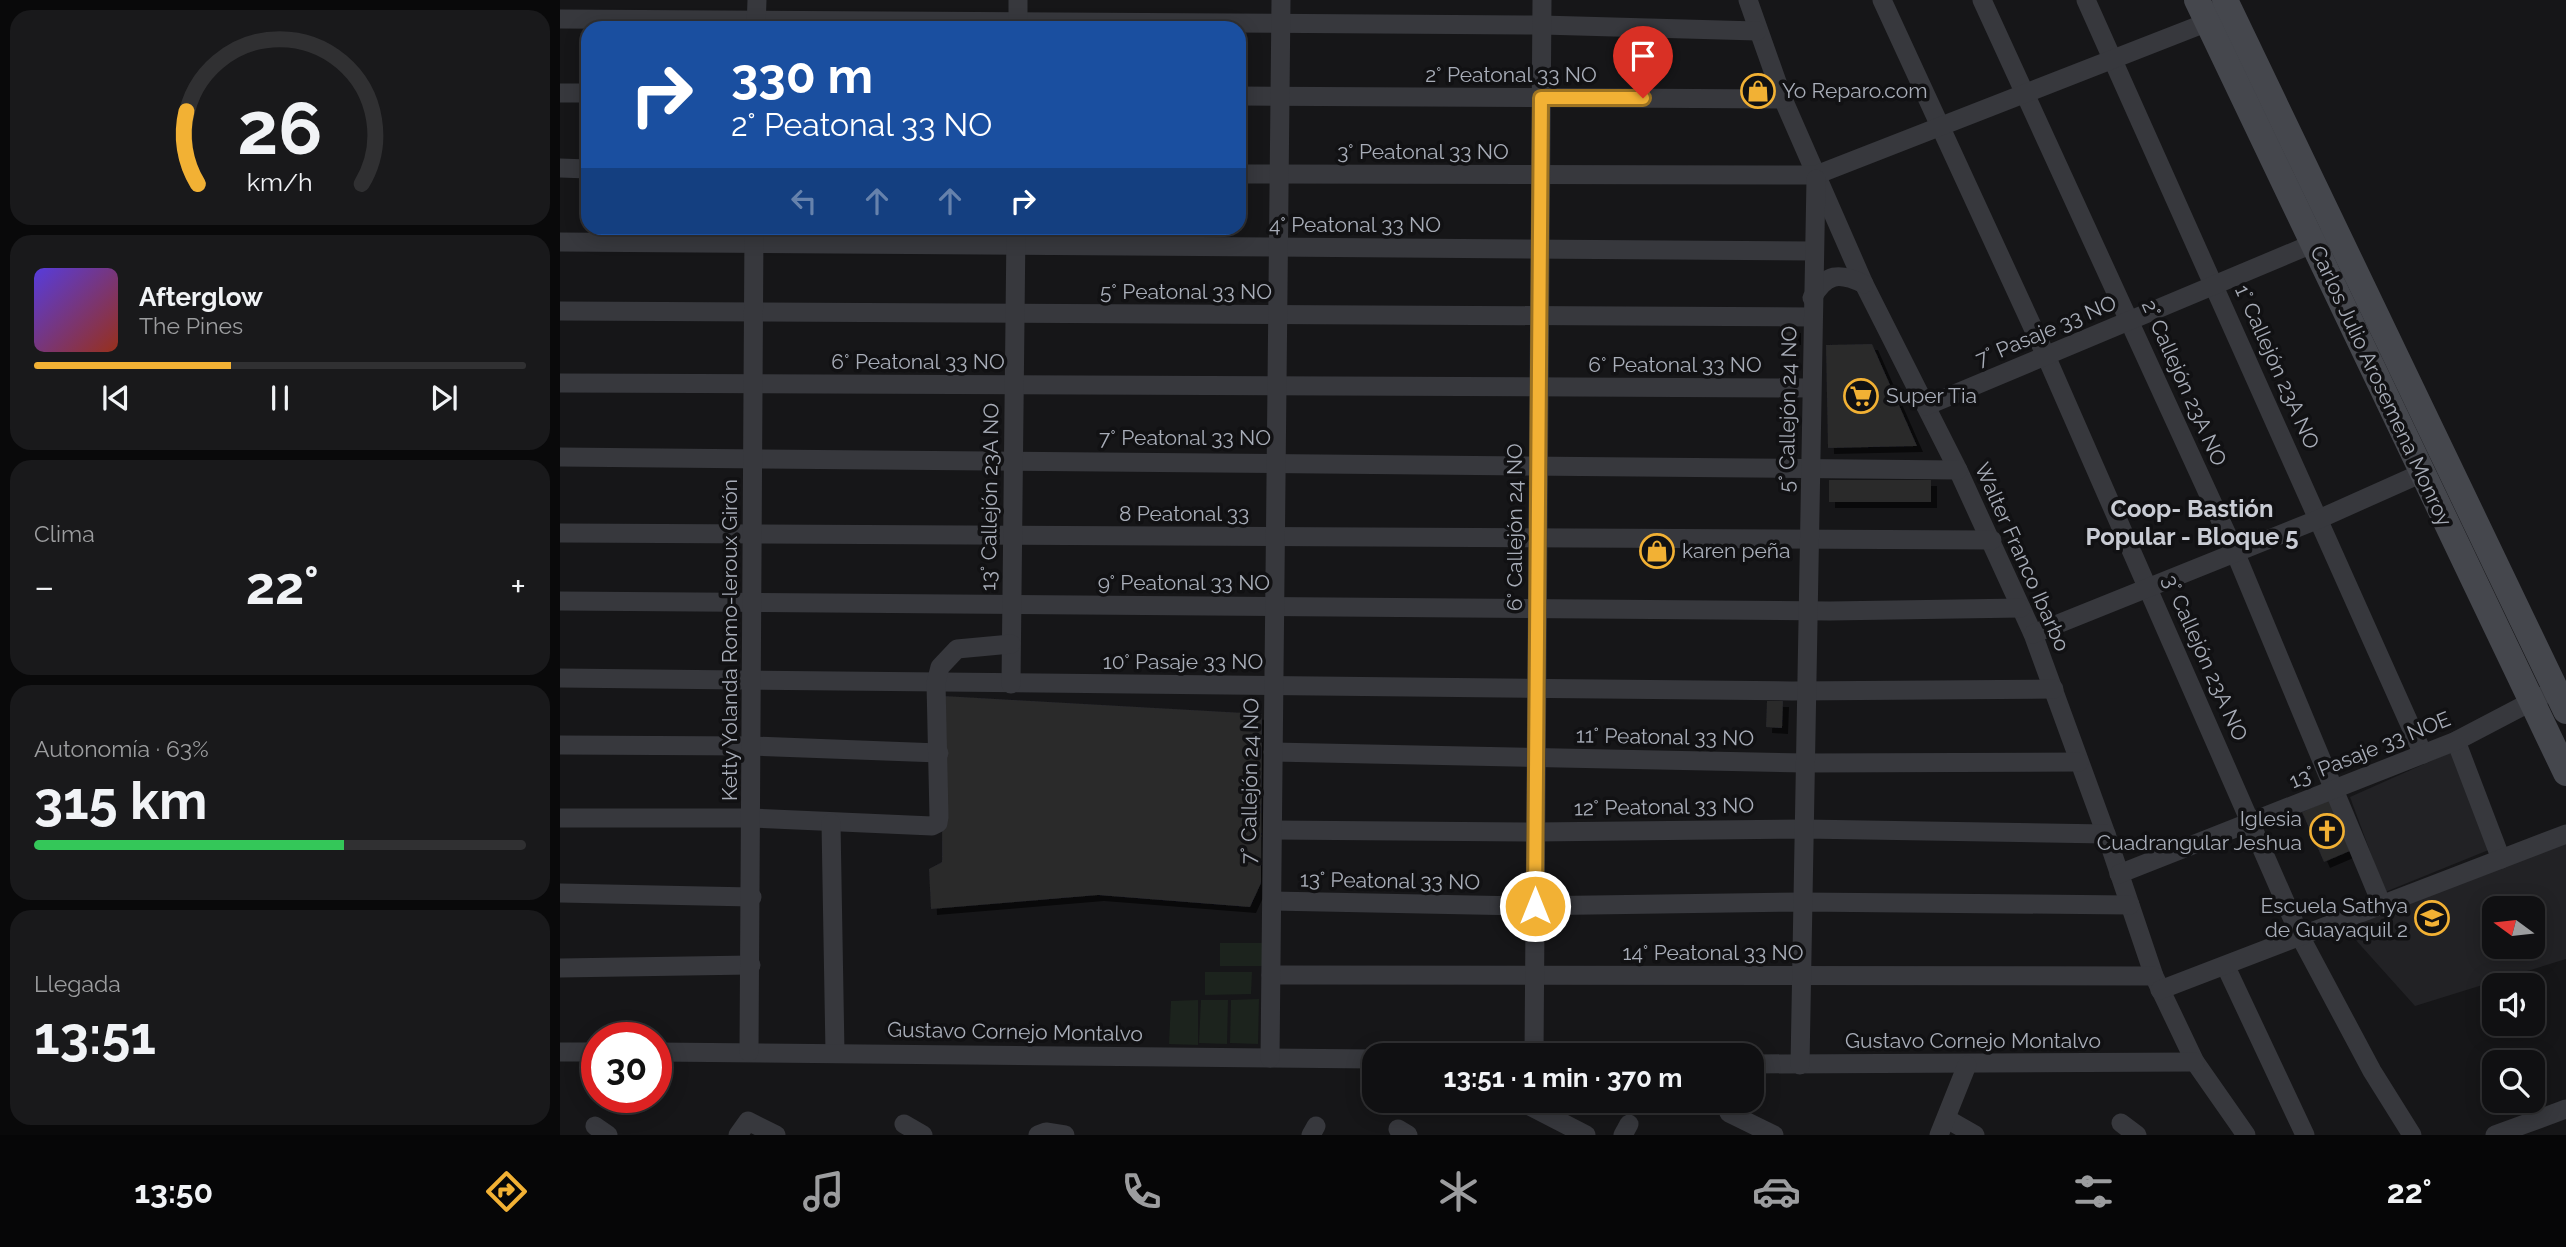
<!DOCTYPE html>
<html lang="es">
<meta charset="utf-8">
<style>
:root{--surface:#101012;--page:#19191b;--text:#f1f3f6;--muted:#9c9d9f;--line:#303032;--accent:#f2b134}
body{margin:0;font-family:Raleway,sans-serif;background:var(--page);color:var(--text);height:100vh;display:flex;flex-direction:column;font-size:26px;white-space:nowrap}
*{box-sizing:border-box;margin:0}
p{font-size:23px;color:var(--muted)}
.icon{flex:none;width:38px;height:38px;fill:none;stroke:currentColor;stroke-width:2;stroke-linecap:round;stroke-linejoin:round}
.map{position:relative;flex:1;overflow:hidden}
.side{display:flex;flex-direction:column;gap:10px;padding:10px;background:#09090a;width:560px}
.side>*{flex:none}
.banner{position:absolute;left:21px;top:21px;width:665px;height:214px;border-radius:21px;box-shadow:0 4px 18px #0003,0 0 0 2px var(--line);background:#1a4fa0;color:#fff;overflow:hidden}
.needle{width:46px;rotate:285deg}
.fabs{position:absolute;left:1922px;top:896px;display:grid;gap:14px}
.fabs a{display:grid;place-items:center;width:63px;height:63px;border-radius:14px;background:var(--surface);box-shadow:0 4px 18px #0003,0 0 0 2px var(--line);font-size:35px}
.speed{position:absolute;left:21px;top:1022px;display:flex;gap:14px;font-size:35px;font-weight:700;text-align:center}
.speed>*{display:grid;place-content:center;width:91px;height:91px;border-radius:50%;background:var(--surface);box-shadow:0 4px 18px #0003,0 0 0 2px var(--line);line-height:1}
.speed .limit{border:10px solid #d22;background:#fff;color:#111}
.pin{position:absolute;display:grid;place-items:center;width:60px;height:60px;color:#fff;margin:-72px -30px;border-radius:50% 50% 50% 0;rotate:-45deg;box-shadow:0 0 7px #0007}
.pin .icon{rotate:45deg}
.me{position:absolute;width:77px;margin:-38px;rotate:0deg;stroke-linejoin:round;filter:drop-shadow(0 0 5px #0008)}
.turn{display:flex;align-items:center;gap:24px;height:147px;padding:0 35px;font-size:32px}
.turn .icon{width:91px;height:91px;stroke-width:2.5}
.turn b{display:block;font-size:49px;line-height:60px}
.lanes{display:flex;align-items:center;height:66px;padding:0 35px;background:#0003;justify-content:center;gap:35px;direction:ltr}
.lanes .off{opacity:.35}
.big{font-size:52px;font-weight:700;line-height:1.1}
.side .widget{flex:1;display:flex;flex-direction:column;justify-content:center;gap:10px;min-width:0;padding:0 24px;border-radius:21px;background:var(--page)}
.side .dial{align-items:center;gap:0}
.dial svg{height:182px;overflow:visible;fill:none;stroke:var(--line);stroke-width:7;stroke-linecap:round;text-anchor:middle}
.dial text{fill:var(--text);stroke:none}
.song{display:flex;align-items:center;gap:21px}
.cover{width:84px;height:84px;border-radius:10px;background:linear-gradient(135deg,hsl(250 70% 55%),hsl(10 70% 35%))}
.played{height:7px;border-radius:4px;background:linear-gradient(90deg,var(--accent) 40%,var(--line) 40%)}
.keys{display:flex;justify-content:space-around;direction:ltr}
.heat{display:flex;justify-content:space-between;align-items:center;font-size:38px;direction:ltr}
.charge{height:10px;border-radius:5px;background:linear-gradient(90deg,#34c759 63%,var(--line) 0)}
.trip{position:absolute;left:802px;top:1043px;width:402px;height:70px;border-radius:21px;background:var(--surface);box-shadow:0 4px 18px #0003,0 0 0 2px var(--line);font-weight:700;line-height:70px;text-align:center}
.dock{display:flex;height:112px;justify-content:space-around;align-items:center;background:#060607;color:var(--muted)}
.dock .icon{width:49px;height:49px}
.dock .selected{color:var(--accent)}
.dock b{font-size:32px;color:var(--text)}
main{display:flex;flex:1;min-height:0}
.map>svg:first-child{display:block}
</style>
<main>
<section class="side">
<div class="widget dial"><svg viewBox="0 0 100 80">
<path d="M14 69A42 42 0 1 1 86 69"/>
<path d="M14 69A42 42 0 0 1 9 37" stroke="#f2b134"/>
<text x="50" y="56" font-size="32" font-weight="700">26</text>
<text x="50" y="72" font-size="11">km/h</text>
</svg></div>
<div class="widget">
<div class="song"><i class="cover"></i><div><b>Afterglow</b><p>The Pines</p></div></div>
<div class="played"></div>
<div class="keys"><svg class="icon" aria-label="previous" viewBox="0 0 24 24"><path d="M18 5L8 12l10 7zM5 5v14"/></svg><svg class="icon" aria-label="pause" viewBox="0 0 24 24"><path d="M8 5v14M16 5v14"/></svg><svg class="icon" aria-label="next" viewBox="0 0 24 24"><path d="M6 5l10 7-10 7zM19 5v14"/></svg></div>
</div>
<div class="widget"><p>Clima</p>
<div class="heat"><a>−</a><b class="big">22°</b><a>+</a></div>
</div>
<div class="widget"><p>Autonomía · 63%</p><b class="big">315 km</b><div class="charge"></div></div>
<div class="widget"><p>Llegada</p><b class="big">13:51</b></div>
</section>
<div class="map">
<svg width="2006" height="1135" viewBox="0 0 2006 1135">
<defs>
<filter id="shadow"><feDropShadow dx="6" dy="6" stdDeviation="0" flood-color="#0009"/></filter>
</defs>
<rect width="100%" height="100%" fill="#161618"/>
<g fill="#222225" fill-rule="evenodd">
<path d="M1891 752 1931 849 1825 892 1790 797Z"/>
<path d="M2006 840V959L1855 1006 1785 928ZM1934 908H1972V947H1934Z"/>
</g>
<g fill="#1c231d">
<path d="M660 943H707L706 966H660Z"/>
<path d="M645 972H692L691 994 645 995Z"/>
<path d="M699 999 698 1044 670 1043 671 1000Z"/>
<path d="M638 1000V1045L609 1044 611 1001Z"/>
<path d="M641 1000H668L667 1044 639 1043Z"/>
</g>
<g fill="#29292c" filter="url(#shadow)">
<path d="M1220 326 1235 327V339H1220Z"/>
<path d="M1312 344 1357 446 1268 448 1266 345Z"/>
<rect x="1269" y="480" width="102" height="22"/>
<path d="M383 696 702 714 701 883 690 907 538 895 371 909 369 869 382 862Z"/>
<path d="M1207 701H1223L1222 728 1206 727Z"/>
<path d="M1771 799 1792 850 1764 862 1742 812Z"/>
</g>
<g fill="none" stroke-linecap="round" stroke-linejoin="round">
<g stroke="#37383d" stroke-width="19">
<path d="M1188 0 1223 99 1304 284 1398 470 1473 634 1546 834 1594 976 1635 1062 1686 1135"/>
<path d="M1322 0 1486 356 1741 938 1812 1071 1852 1135"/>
<path d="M1422 0 1675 552 1822 905"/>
<path d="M1526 0 1863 754"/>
<path d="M0 19 982 25 1197 31"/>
<path d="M196 28 197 0"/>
<path d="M458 28V0"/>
<path d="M0 93H28"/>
<path d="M679 96 1223 99"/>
<path d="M0 168 28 169"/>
<path d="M679 174 1256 175 1648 22"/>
<path d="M0 242 1253 251"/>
<path d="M1252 298C1266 273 1279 272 1304 284"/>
<path d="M0 311 1252 317"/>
<path d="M0 383 1251 388"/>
<path d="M1366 406 1764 239"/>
<path d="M0 457 1398 470"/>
<path d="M0 533 1432 540"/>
<path d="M0 601 1270 611 1461 608"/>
<path d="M1473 634 1759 519 1862 473"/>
<path d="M0 678 1232 691 1494 689"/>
<path d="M451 684 456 228"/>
<path d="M1896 741 1941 859"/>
<path d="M0 745 192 746 379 753"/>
<path d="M713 752 1245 763 1519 762"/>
<path d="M0 818H191L372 826 378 823 379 817 376 683 380 667 397 649 451 644"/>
<path d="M271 823 275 1053"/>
<path d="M713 830 976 832 1244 829 1546 834"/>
<path d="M1559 874 1896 741 1982 696"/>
<path d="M0 893 192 897"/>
<path d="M712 901 963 906 1241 902 1570 905"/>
<path d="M1666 967 1745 1135"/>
<path d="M0 968 191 965"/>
<path d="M711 975 1594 976"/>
<path d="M1600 990 2006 834"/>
<path d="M0 1052H37"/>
<path d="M96 1052 814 1059"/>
<path d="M189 1052 194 228"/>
<path d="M974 1055 982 0"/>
<path d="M710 1058 721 0"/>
<path d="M1192 1064 1635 1062"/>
<path d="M1240 1065 1256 179"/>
<path d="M960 1101 1026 1135"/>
<path d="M1169 1113 1214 1135"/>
<path d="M1387 1119 1415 1135"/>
<path d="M1561 1123 1577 1135"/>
<path d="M344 1124 363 1135"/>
<path d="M35 1126 48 1135"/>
<path d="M838 1129 848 1135"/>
<path d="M178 1135 188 1121 216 1135"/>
<path d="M478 1135 486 1132 505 1135"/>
<path d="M751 1135 756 1126"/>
<path d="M1063 1135 1069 1124"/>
<path d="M1379 1135 1407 1065"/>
<path d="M1935 1135 2006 1109"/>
</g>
<g stroke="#45474d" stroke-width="26">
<path d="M1637 0 2006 773"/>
<path d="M1665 0 2006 711"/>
</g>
</g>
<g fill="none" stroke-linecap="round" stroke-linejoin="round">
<g stroke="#9d7322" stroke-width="18">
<path id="route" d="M975 906 981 98H1083"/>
</g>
<use href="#route" stroke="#f2b134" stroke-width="12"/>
</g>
<defs>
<g id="shop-ring" transform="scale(1.75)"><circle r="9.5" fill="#111113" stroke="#f2b134" stroke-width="1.5"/><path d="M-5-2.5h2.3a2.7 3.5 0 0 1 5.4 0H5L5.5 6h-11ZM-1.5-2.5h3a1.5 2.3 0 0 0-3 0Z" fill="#f2b134"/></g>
<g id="supermarket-ring" transform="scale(1.75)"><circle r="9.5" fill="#111113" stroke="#f2b134" stroke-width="1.5"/><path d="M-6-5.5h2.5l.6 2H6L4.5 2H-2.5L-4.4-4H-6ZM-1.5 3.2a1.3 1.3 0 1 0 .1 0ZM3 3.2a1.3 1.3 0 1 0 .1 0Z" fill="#f2b134"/></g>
<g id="church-ring" transform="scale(1.75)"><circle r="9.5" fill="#111113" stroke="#f2b134" stroke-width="1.5"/><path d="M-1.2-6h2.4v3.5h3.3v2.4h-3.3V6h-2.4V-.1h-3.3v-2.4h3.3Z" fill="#f2b134"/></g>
<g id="school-ring" transform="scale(1.75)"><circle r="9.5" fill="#111113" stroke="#f2b134" stroke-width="1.5"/><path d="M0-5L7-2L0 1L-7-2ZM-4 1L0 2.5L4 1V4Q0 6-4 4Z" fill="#f2b134"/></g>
</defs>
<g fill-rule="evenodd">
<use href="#shop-ring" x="1198" y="91"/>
<use href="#supermarket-ring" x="1301" y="396"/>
<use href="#shop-ring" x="1097" y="551"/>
<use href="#church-ring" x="1767" y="831"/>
<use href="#school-ring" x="1872" y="918"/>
</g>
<g text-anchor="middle" stroke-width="7" stroke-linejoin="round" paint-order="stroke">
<g font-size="21" fill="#a8adb8" stroke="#111113">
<text x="951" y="82">2° Peatonal 33 NO</text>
<text x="863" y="159">3° Peatonal 33 NO</text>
<text x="795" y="232">4° Peatonal 33 NO</text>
<text x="626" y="299">5° Peatonal 33 NO</text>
<text transform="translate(1486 331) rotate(-23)" y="7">7° Pasaje 33 NO</text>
<text x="358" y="369">6° Peatonal 33 NO</text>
<text x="1115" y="372">6° Peatonal 33 NO</text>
<text transform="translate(1717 367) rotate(66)" y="7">1° Callejón 23A NO</text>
<text transform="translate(1624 383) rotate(66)" y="7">2° Callejón 23A NO</text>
<text transform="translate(1821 386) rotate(65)" y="7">Carlos Julio Arosemena Monroy</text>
<text transform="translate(1228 409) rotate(-89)" y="7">5° Callejón 24 NO</text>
<text x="625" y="445">7° Peatonal 33 NO</text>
<text transform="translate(430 497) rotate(-89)" y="7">13° Callejón 23A NO</text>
<text x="624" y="521">8 Peatonal 33</text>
<text transform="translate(955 527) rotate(-90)" y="7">6° Callejón 24 NO</text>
<text transform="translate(1462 557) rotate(66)" y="7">Walter Franco Ibarbo</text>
<text x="624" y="590">9° Peatonal 33 NO</text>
<text transform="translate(170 640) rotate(-90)" y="7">Ketty Yolanda Romo-leroux Girón</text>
<text transform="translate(1645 658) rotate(66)" y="7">3° Callejón 23A NO</text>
<text x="623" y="669">10° Pasaje 33 NO</text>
<text transform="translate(1105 737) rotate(1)" y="7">11° Peatonal 33 NO</text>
<text transform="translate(1810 750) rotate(-22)" y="7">13° Pasaje 33 NOE</text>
<text transform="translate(690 781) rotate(-89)" y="7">7° Callejón 24 NO</text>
<text transform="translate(1104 807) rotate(-1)" y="7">12° Peatonal 33 NO</text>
<text transform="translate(830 881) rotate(1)" y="7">13° Peatonal 33 NO</text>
<text x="1153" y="960">14° Peatonal 33 NO</text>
<text transform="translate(455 1032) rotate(1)" y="7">Gustavo Cornejo Montalvo</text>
<text x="1413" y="1048">Gustavo Cornejo Montalvo</text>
</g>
<g font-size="21" fill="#a8adb8" stroke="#111113" text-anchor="start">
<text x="1222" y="98">Yo Reparo.com</text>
<text x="1326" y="403">Super Tia</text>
<text x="1122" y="558">karen peña</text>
<text x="1742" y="826" text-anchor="end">Iglesia<tspan x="1742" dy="24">Cuadrangular Jeshua</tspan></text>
<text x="1848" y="913" text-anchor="end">Escuela Sathya<tspan x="1848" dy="24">de Guayaquil 2</tspan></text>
</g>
<g font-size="24" font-weight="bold" fill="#c9ccd4" stroke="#111113">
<text x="1632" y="517">Coop- Bastión<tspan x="1632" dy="28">Popular - Bloque 5</tspan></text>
</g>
</g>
</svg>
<div class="fabs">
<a><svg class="needle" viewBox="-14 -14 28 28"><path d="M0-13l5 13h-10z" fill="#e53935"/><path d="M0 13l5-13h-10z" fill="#9c9d9f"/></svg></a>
<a><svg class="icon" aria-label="sound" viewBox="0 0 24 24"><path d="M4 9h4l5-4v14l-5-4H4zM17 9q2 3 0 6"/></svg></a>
<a><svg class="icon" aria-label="search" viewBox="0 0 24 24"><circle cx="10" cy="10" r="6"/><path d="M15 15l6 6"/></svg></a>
</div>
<div class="speed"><div class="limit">30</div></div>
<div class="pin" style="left:1083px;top:98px;background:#d93025"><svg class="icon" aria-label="arrive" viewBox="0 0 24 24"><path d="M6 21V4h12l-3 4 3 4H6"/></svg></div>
<svg class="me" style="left:975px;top:906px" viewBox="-20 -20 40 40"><circle r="17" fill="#f2b134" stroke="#fff" stroke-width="3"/><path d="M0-11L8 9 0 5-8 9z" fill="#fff"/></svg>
<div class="trip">13:51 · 1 min · 370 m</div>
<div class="banner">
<div class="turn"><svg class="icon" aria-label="right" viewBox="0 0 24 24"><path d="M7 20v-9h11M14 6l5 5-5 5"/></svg><div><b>330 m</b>2° Peatonal 33 NO</div></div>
<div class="lanes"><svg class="icon off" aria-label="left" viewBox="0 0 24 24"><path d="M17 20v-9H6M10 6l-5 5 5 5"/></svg><svg class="icon off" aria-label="ahead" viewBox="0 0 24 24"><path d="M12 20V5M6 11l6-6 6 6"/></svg><svg class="icon off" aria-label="ahead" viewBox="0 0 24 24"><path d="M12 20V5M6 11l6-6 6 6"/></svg><svg class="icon" aria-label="right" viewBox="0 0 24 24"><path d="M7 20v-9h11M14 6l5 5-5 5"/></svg></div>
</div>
</div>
</main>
<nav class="dock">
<b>13:50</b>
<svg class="icon selected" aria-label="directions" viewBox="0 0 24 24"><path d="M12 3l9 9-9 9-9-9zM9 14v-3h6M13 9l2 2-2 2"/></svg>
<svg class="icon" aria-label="music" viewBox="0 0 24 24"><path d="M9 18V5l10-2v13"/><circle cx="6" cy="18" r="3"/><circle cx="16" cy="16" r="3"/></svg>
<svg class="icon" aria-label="phone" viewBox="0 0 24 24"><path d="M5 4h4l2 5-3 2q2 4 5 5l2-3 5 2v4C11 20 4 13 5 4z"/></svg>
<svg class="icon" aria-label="climate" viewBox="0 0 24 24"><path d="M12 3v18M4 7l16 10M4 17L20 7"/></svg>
<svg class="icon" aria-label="car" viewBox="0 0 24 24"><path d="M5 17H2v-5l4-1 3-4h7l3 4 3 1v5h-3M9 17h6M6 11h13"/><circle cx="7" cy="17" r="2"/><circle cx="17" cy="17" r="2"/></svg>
<svg class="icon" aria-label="filters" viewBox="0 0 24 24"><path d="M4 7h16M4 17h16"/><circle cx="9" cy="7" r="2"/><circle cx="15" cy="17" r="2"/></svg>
<b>22°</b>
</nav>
